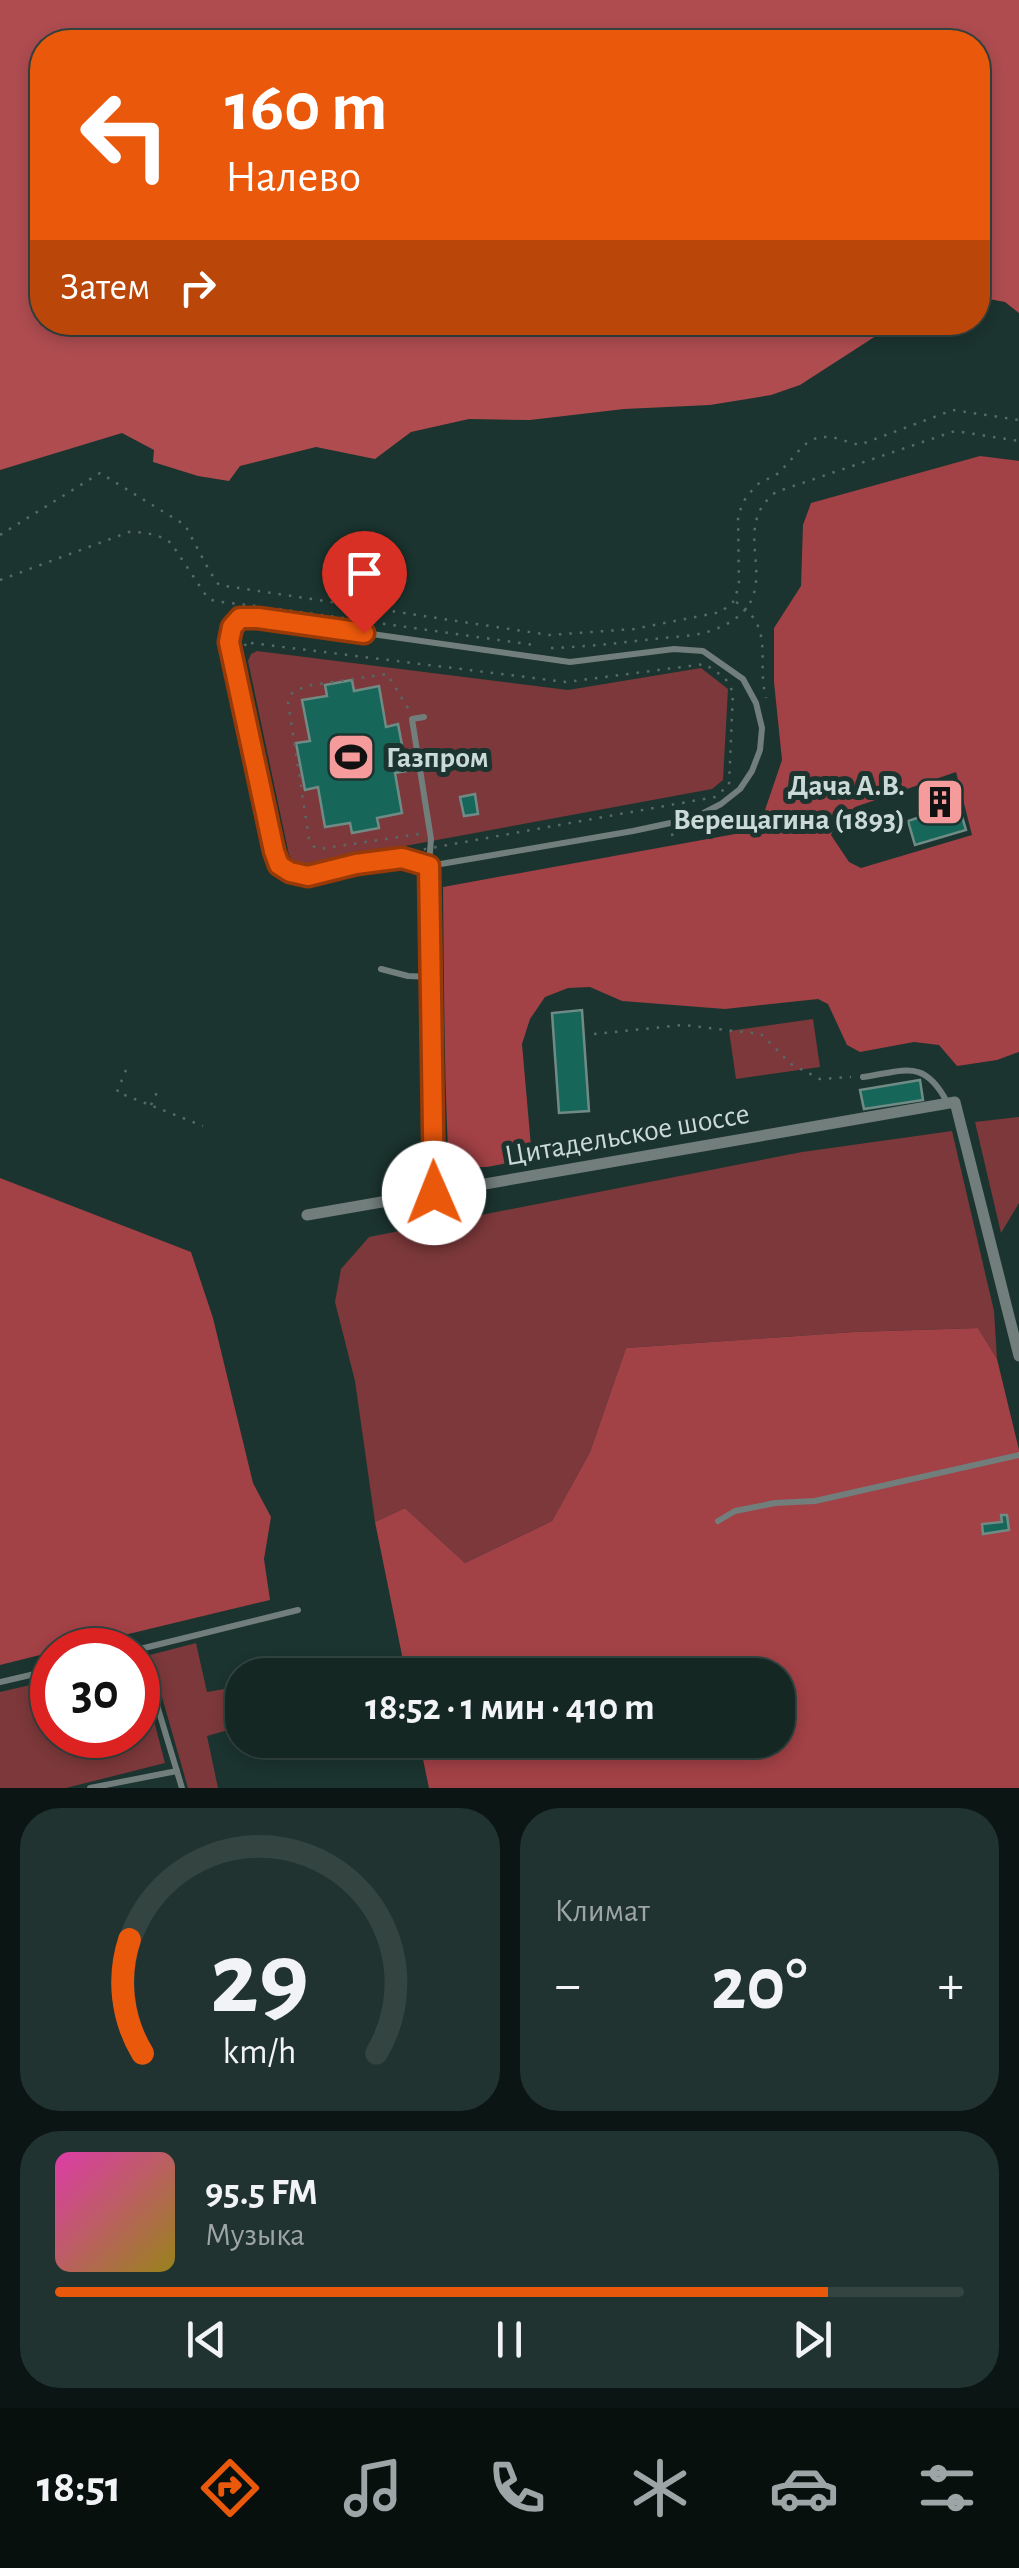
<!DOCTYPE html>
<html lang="ru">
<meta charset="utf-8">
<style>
:root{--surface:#142723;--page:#213330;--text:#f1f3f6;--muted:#9da5a6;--line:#334441;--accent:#ea580c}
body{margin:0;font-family:"Alegreya Sans",sans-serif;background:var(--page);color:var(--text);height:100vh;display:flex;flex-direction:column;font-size:38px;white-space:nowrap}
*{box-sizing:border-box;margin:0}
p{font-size:32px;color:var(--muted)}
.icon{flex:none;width:55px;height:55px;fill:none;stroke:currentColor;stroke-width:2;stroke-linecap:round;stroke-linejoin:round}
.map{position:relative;height:1788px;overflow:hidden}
.drawer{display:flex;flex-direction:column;gap:20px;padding:20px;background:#0b1513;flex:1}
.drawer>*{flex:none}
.hud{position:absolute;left:30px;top:30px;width:960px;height:305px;border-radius:40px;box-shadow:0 5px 15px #0003,0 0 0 2px var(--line);background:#ea580c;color:#fff;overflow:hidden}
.speed{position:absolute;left:30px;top:1628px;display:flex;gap:20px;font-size:50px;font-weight:700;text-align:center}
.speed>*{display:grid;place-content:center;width:130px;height:130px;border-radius:50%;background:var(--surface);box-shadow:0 5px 15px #0003,0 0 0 2px var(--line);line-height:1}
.speed .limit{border:15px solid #d22;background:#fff;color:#111}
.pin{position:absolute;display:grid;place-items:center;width:85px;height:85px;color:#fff;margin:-102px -42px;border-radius:50% 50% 50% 0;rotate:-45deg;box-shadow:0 0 10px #0007}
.pin .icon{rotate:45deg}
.me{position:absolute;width:110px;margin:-55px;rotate:359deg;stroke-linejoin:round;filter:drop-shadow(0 0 8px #0008)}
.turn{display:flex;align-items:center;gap:35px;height:210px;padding:0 30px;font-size:45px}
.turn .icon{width:130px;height:130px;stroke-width:2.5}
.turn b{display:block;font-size:70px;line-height:85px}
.then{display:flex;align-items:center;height:95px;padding:0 30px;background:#0003;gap:20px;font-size:38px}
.big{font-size:75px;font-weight:700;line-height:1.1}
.drawer .widget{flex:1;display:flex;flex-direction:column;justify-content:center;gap:15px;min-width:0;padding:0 35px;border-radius:40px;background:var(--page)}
.drawer .dial{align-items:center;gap:0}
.dial svg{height:260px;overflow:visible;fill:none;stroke:var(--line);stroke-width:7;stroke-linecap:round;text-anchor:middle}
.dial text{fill:var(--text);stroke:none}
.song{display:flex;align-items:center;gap:30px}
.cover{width:120px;height:120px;border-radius:15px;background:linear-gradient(135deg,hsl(320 70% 55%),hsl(50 70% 35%))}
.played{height:10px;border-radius:5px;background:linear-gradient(90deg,var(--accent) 85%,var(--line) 85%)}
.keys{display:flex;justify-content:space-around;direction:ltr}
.heat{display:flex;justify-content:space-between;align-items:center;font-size:55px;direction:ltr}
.drawer .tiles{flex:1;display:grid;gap:20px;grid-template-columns:1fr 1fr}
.widget:last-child{grid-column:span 2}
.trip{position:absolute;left:225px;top:1658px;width:570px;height:100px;border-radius:40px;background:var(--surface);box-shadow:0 5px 15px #0003,0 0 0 2px var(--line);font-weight:700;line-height:100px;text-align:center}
.dock{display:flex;height:160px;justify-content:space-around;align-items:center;background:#08100e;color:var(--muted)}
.dock .icon{width:70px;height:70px}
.dock .current{color:var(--accent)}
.dock b{font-size:45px;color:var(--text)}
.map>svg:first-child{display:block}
</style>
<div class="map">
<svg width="1019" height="1788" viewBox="0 0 1019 1788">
<rect width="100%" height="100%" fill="#1b342f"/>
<g fill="#7c383a">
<path d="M257 651 568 690 701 668 728 689 723 780 712 789 302 865 294 864 289 855 248 661 251 654Z"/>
<path d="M813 1019 820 1067 736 1079 729 1031Z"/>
<path d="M1019 1117V1203L1001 1233 975 1122Z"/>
<path d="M952 1131 994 1311 997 1359 978 1328 854 1332 626 1348 590 1452 552 1521 465 1563 405 1508 375 1522 355 1381 335 1302 341 1269 369 1237 802 1152Z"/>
<path d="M196 1643 207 1692 242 1686V1726L207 1736 218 1788H188L150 1655Z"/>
<path d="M138 1660 165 1763 66 1788H0V1692L52 1680V1735H138Z"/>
</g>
<g fill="#a24146" fill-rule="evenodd">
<path d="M980 456 1019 461V1052L997 1060 957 1066 939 1045 914 1042 860 1052 847 1045 828 1004 818 999 725 1009 622 1001 590 987 568 988 545 997 530 1019 522 1044 532 1158 487 1167H469L448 1150C444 1062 444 975 443 887L735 834 765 810 782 760 774 682V628L801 586 803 525 811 503ZM956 772 972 835 861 868 849 862 831 835 836 822 855 807Z"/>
<path d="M0 1178 191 1252 213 1318 253 1483 271 1517 264 1559 270 1600 62 1650H52V1652L0 1665Z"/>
<path d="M978 1328 997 1359 1019 1450V1788H429L419 1740H778V1675H406L375 1522 405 1508 465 1563 552 1521 590 1452 626 1348 854 1332Z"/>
</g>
<path fill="#ae4c50" d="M0 0H1019V313L1005 302 978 297V42H42V322L896 323 800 385 771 395 710 405 624 409 530 420 469 419 411 432 375 459 316 447 240 466 229 481 198 476 153 462 154 450 122 433 0 470Z"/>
<g fill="#16675a" stroke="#708b85" stroke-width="2.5">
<path d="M352 680 354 691 379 686 386 727 398 724 407 771 395 773 402 813 377 818 379 828 352 833 350 823 325 827 318 787 305 790 296 743 310 741 302 700 327 696 325 685Z"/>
<path d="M951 780 966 830 915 845 908 821 926 815 919 789Z"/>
<path d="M475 794 478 814 464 816 460 797Z"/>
<path d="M582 1010 589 1111 559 1113 552 1013Z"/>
<path d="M920 1080 923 1100 864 1109 860 1090Z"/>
<path d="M1001 1515H1007L1009 1530 983 1534 982 1524 1002 1522Z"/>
</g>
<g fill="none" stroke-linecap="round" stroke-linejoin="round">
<g stroke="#566b67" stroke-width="2.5" stroke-dasharray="2.5 8" stroke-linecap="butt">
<path d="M0 535 100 473 185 525 210 572 219 585 549 635 634 629 721 612 734 601 739 585 738 515 746 497 758 484 779 473 804 445 818 437H832L859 445 953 410 1019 420"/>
<path d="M0 580 129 532C144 532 159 534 171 543L207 597 214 601 256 606"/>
<path d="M736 602C776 627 756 661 766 698"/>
<path d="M279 609 534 645"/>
<path d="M251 643 566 682 705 664 725 678 733 692 729 785 715 797 303 871 287 864 240 659C241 649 241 645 251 643Z"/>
<path d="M551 648C585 647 619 643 653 639 668 637 684 637 699 634 718 630 742 619 751 601 768 566 735 523 776 492L955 431 1019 441"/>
<path d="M408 708 387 674 306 686 292 693 288 702 309 839 313 846 319 849 419 834"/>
<path d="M671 835 688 831"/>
<path d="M594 1034 683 1025 761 1034 791 1064 820 1079 851 1077"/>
<path d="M126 1070 117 1092 203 1126"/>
<path d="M151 1105 159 1088"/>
</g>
<g stroke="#727e7b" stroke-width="6">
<path d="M241 618H258L570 662 674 649 703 651 743 679 756 703 762 728 760 750 752 771 740 789 721 804 694 818 633 831 429 866 402 858 355 864 307 876 290 872 279 865 274 851 229 642 233 627Z"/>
<path d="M424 717 412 719 431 839 429 864"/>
<path d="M381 969 408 976 430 977"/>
<path d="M863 1077C905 1071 924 1058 947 1102"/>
<path d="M718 1521 735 1511 775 1503 815 1501 1019 1455"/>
<path d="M140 1649 182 1788"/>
<path d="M136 1650 298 1610"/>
<path d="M0 1682 52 1670"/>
<path d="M90 1788 177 1771"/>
</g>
<g stroke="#727e7b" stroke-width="11">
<path d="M429 866 433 1193"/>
<path d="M307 1215 955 1102 1019 1356"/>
</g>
</g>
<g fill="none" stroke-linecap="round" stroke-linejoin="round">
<g stroke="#983908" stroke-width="25">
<path id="route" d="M364 633 258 618H240L232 627 229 642 274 851 279 865 290 872 308 876 356 864 402 858 429 866 434 1193"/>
</g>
<use href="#route" stroke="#ea580c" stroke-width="18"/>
</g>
<defs>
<g id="stadium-square" transform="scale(2.5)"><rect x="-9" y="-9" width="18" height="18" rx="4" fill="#f59b9b" stroke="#1b342f"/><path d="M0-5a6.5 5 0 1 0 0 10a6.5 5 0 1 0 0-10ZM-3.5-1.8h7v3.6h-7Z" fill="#111"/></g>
<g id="building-square" transform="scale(2.5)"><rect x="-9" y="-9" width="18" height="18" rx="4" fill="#f59b9b" stroke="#1b342f"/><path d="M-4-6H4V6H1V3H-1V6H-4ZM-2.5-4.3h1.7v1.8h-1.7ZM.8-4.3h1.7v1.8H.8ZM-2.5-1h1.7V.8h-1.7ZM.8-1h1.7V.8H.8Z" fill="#111"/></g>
</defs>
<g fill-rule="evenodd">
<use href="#stadium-square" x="351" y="757"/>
<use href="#building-square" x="940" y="802"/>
</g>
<g text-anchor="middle" stroke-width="10" stroke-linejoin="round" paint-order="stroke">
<g font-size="30" font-weight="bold" fill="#cbdad6" stroke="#1b342f" text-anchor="start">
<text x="386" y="767">Газпром</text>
<text x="905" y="795" text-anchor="end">Дача А.В.<tspan x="905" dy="34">Верещагина (1893)</tspan></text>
</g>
<g font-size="30" fill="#cbdad6" stroke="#1b342f">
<text transform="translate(627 1134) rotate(-10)" y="10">Цитадельское шоссе</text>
</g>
</g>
</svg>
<div class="speed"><div class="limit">30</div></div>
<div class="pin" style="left:364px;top:633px;background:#d93025"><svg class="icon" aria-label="arrive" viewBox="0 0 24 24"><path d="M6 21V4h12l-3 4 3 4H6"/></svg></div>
<svg class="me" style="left:434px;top:1193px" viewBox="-20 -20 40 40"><circle r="19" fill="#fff"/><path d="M0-13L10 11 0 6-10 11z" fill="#ea580c"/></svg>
<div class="trip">18:52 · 1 мин · 410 m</div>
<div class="hud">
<div class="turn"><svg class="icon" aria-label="left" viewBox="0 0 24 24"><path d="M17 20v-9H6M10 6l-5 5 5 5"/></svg><div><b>160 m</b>Налево</div></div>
<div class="then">Затем<svg class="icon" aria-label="right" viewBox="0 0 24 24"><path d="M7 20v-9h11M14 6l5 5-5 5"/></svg></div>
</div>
</div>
<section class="drawer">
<div class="tiles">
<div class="widget dial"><svg viewBox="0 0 100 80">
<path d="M14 69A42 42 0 1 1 86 69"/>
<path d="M14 69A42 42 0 0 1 10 34" stroke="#ea580c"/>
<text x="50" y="56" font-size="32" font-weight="700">29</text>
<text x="50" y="72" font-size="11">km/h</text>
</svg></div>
<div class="widget"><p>Климат</p>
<div class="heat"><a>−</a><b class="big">20°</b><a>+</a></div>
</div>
<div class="widget">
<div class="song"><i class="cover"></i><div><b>95.5 FM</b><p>Музыка</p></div></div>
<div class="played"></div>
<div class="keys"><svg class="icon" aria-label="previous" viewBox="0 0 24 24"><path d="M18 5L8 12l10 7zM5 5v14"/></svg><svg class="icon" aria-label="pause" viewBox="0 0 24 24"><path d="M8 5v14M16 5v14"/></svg><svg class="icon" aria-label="next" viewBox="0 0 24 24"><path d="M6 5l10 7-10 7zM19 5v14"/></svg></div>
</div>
</div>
</section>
<nav class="dock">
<b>18:51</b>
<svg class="icon current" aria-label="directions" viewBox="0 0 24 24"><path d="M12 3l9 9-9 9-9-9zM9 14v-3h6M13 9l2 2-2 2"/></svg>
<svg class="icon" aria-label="music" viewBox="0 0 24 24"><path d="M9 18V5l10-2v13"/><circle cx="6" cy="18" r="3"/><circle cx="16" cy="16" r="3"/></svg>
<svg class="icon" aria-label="phone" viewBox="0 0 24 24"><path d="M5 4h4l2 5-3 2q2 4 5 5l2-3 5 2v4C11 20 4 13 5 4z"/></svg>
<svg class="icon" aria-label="climate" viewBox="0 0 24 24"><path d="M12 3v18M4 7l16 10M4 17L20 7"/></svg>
<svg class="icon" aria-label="car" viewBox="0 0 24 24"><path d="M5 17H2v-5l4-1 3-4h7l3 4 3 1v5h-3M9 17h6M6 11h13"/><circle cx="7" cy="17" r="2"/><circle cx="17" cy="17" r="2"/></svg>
<svg class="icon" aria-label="filters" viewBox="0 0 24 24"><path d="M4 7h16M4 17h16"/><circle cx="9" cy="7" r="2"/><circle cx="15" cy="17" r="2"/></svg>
</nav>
